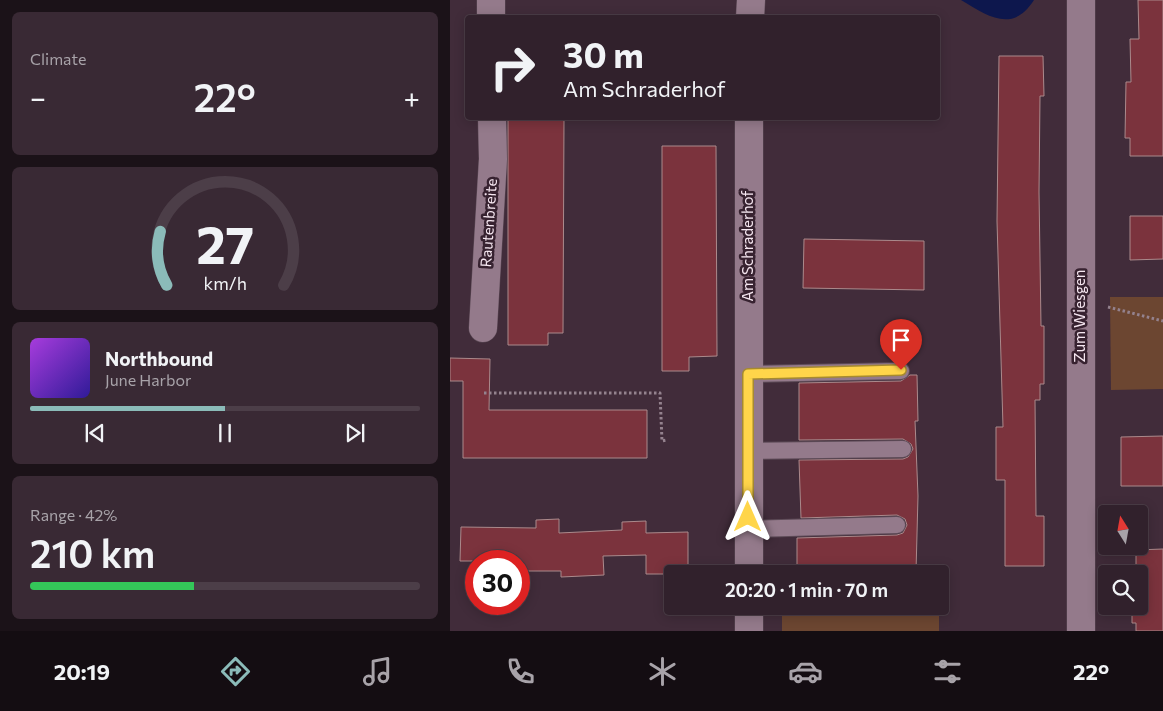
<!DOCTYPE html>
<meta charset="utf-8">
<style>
:root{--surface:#31212c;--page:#392934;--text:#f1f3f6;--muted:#a8a3a9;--line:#4c3e48;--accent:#8bbbb9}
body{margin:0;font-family:Commissioner,sans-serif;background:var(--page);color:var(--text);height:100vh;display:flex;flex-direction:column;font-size:19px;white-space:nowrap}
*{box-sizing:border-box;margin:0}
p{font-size:16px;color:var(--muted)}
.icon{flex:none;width:28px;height:28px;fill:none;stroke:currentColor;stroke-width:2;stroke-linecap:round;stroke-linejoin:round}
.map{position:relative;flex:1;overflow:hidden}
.sheet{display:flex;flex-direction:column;gap:12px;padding:12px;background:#1b1218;width:450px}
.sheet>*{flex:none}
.banner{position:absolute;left:15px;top:15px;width:475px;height:105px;border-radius:5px;box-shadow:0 2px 12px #0003,0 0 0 1px var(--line);background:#31212c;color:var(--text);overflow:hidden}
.needle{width:32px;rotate:349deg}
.controls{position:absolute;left:648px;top:505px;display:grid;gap:10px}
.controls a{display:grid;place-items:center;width:50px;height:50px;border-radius:5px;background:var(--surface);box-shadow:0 2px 12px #0003,0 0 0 1px var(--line);font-size:25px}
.speed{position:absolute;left:15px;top:550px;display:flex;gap:10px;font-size:25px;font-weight:700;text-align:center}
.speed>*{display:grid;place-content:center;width:65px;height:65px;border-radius:50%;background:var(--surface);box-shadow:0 2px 12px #0003,0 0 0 1px var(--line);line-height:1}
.speed .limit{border:8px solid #d22;background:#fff;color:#111}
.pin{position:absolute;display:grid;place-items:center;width:42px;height:42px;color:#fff;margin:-51px -21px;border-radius:50% 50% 50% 0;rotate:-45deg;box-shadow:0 0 5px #0007}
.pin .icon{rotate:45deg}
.me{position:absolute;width:55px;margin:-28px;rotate:0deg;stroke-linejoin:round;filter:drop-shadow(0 0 4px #0008)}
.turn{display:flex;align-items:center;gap:18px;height:105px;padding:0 15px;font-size:22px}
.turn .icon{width:65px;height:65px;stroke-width:2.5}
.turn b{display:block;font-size:35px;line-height:42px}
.big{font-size:38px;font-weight:600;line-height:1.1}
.sheet .tile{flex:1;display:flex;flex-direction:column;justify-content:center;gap:8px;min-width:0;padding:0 18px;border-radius:8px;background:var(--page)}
.sheet .dial{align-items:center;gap:0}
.dial svg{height:130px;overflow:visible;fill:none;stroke:var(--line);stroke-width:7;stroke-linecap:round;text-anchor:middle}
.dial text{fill:var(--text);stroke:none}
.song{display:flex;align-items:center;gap:15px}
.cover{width:60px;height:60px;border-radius:8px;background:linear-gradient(135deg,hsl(280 70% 55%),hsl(250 70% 35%))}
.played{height:5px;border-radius:2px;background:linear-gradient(90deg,var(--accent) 50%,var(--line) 50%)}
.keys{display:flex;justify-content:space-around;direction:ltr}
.heat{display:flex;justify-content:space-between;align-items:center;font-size:28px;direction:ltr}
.charge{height:8px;border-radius:4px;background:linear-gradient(90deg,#34c759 42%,var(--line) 0)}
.trip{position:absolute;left:214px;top:565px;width:285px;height:50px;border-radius:5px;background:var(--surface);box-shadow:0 2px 12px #0003,0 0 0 1px var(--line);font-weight:600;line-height:50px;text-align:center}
.tab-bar{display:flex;height:80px;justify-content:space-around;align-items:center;background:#140d12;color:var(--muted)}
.tab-bar .icon{width:35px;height:35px}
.tab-bar .on{color:var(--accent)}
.tab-bar b{font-size:22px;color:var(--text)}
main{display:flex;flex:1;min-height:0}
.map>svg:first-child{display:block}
</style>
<main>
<section class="sheet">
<div class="tile"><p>Climate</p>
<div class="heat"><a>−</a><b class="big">22°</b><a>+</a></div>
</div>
<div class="tile dial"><svg viewBox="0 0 100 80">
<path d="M14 69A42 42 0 1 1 86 69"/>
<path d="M14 69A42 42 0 0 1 10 36" stroke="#8bbbb9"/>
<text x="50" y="56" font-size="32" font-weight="700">27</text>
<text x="50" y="72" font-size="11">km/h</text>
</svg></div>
<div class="tile">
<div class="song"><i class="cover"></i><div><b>Northbound</b><p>June Harbor</p></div></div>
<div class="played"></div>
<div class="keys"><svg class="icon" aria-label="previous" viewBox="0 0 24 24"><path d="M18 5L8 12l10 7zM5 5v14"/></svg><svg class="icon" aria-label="pause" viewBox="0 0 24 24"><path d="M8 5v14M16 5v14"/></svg><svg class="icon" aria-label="next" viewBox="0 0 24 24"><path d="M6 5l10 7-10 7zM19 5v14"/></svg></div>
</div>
<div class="tile"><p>Range · 42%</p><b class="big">210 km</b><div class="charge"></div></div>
</section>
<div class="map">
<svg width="713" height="631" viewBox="0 0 713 631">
<rect width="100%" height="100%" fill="#412c3a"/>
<g fill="#6c4631">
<path d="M660 297H713V389L661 390Z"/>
<rect x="332" y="606" width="157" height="25"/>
</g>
<path fill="#0d174d" d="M511 0H584C562 34 538 16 511 0Z"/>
<g fill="#7b333d" stroke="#ab8a8c">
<path d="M688 0H713V156H680V138H675L676 82H681L680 39H689Z"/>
<path d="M549 56H593L594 96H590L589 192 591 326H594V384H590V400H585L586 516H594V566H555V480H546V427H553L547 221Z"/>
<path d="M58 118H114L113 333H98V345H58Z"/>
<path d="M212 146H266L267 356 239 357V371H212Z"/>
<path d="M680 216H713V259L680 260Z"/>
<path d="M354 239 474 241V290L353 288Z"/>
<path d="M0 358 40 359 39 410H197V458H13V381H0Z"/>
<path d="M460 375H467L468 421H465L468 496 466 572 347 574V538L447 535 453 533 457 525 455 519 447 515 351 518 349 460 453 459 458 457 463 449 461 444 453 439 349 440V383L451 381Z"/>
<path d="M713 436V486H671V437Z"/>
<path d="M109 519V533L172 530V522L196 521V533L238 532V574H196V555L153 556 154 575 111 577V571H69V561H10L11 527 86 528V520Z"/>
<path d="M713 549V631H686V623H682V606H689V574H682V566H686V550Z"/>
</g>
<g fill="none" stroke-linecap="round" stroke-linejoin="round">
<g stroke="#5d4b57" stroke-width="18">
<g id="lane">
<path d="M299 374 451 371"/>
<path d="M299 451 453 449"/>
<path d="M298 529 447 525"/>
</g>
</g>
<g stroke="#5d4b57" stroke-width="29">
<g id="street">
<path d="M41 0V18"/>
<path d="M631 0V631"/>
<path d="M300 18 301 0"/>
<path d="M33 328 43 159 42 118"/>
<path d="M299 574V118"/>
<path d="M299 606V631"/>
</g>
</g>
<g stroke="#94828e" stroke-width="3" stroke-dasharray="2.5 2.5" stroke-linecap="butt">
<path d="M658 307 713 321"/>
<path d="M34 393H210L212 441 217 440"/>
</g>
<use href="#lane" stroke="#947a8b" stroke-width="16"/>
<use href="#street" stroke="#947a8b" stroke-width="28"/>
</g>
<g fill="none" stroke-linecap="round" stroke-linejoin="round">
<g stroke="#a68a30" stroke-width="12">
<path id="route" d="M298 517V374L451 370"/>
</g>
<use href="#route" stroke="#ffd54a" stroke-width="9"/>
</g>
<g text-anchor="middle" stroke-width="5" stroke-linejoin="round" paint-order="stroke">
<g font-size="15" fill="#f6e7f1" stroke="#372230">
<text transform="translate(39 223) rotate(-86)" y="5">Rautenbreite</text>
<text transform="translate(298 246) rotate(-90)" y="5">Am Schraderhof</text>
<text transform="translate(630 316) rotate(-90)" y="5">Zum Wiesgen</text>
</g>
</g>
</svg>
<div class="controls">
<a><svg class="needle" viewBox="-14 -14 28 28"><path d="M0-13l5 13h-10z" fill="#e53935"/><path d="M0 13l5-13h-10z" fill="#a8a3a9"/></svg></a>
<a><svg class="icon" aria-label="search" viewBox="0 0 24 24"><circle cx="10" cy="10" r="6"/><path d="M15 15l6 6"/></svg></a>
</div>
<div class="speed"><div class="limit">30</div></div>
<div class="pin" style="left:451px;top:370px;background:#d93025"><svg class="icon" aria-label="arrive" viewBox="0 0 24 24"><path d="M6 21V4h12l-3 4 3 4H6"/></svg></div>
<svg class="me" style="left:298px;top:517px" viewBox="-20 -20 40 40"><path d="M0-17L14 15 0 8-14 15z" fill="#ffd54a" stroke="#fff" stroke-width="4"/></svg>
<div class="trip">20:20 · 1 min · 70 m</div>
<div class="banner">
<div class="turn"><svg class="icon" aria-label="right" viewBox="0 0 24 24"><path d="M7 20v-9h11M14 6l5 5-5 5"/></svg><div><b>30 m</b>Am Schraderhof</div></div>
</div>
</div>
</main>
<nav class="tab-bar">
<b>20:19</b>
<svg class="icon on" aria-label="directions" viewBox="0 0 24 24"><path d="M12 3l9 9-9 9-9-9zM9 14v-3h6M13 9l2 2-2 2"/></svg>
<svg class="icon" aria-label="music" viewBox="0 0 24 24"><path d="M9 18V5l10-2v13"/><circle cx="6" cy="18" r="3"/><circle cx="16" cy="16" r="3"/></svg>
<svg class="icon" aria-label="phone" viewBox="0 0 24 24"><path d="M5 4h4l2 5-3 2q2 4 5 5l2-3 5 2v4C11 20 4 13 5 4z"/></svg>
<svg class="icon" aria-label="climate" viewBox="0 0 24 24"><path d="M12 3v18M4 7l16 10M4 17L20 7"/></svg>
<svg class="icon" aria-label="car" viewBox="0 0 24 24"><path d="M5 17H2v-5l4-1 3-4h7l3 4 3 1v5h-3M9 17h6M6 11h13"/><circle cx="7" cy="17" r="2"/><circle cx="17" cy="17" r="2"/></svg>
<svg class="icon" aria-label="filters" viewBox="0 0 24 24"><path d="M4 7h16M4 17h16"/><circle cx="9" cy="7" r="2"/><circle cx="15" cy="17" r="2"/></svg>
<b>22°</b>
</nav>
